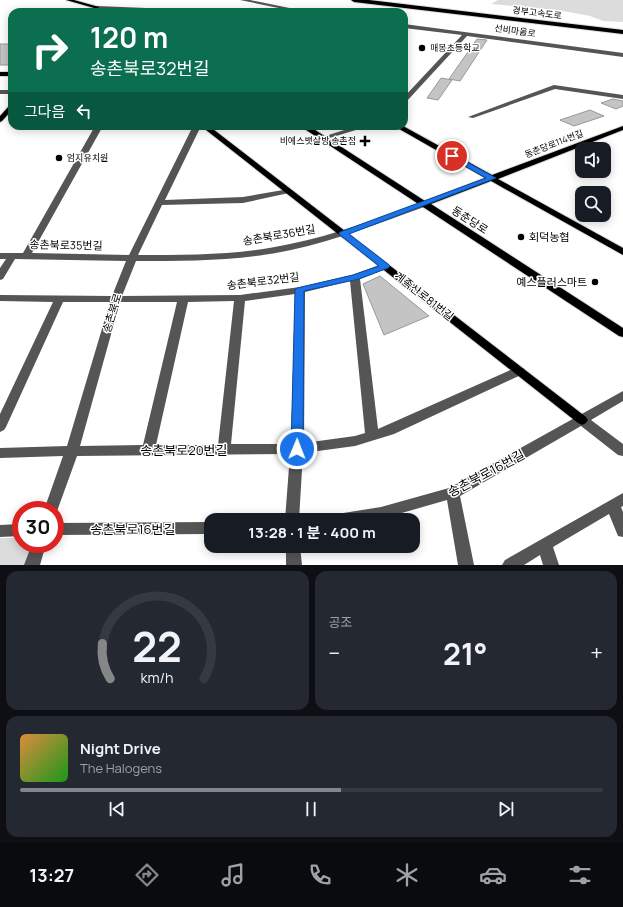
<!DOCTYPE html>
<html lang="ko">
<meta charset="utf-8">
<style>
:root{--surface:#171b24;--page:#242831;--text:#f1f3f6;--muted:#9ea1a6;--line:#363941;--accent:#858687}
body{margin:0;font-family:Manrope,"Noto Sans KR",sans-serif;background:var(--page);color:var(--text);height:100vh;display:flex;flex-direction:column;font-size:15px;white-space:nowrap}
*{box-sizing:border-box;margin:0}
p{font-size:13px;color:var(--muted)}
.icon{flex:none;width:22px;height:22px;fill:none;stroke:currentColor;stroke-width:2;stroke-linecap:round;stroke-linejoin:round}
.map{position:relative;height:565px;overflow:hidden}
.drawer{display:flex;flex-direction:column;gap:6px;padding:6px;background:#0d0f14;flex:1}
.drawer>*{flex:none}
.guide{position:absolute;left:8px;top:8px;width:400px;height:122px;border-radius:12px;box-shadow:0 2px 10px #0003;background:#0b6e4f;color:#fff;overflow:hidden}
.buttons{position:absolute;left:575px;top:142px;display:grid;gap:8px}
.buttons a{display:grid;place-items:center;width:36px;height:36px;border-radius:8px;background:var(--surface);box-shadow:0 2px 10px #0003;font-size:20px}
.speed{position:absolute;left:12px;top:501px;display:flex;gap:8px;font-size:20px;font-weight:700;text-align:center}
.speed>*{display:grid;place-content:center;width:52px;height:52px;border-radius:50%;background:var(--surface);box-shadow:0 2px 10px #0003;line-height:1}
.speed .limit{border:6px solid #d22;background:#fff;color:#111}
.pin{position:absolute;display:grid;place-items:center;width:34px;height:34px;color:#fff;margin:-17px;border:2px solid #fff;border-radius:50%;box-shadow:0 1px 4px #0007}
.me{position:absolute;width:44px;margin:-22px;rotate:1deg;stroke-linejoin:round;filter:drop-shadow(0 0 3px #0008)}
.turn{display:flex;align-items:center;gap:14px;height:84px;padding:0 16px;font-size:18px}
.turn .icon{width:52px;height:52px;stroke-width:2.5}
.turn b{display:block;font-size:28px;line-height:34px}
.then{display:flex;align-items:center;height:38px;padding:0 16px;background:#0003;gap:8px;font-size:15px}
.big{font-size:30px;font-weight:700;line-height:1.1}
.drawer .card{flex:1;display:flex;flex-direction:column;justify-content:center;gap:6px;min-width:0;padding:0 14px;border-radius:12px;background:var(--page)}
.drawer .dial{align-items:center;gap:0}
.dial svg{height:104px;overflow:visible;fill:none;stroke:var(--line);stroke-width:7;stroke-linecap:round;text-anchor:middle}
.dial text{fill:var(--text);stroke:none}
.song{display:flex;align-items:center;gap:12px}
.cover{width:48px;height:48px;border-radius:6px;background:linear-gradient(135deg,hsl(30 70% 55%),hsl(120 70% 35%))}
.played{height:4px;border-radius:2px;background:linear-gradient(90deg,var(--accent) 55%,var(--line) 55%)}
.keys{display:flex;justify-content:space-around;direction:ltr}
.heat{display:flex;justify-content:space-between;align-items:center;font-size:22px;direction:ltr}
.drawer .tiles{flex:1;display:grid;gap:6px;grid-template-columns:1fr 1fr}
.card:last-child{grid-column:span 2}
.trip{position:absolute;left:204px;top:513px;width:216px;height:40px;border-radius:12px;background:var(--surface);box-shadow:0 2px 10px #0003;font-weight:700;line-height:40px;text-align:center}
.tabs{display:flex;height:64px;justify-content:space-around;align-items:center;background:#090b0e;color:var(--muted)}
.tabs .icon{width:28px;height:28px}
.tabs .selected{color:var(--accent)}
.tabs b{font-size:18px;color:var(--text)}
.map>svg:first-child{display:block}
</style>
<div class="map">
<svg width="623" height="565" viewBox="0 0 623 565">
<rect width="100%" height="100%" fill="#fff"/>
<g fill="#dcdcdc">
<path d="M498 0H623V22L603 21 590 16 558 10 491 4Z"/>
<path d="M0 538H21V544H35L28 565H0Z"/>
</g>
<g fill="#c4c4c4" stroke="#999">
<path d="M477 39 487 40 460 81 449 79Z"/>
<rect x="0" y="44" width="12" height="21"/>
<path d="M441 78 452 80 438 100 427 98Z"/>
<path d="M613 99 623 101V106L616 109 601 103Z"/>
<path d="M590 110 604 116 574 126 560 120Z"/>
<path d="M380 276 429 316 384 335 363 284Z"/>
</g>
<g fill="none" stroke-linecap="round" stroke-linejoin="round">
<g stroke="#dbdbdb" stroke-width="2">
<g id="major">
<path d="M66 0H74L99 7 95 12H89L94 8Z"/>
<rect x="0" y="72" width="12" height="4"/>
<path d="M12 104V110L2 121 0 122V116L10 105Z"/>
<path d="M201 126H209L586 417 588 420 586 423 582 425 578 423Z"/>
<path d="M300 126H309L425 201 485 178 394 126H403L492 175 623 126V130L498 179 623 248V255L491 181 431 204 623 328V337L619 336Z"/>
</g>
</g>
<g stroke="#dbdbdb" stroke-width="2">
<path id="highway" d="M351 0H369L623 30V34L354 2Z"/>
</g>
<g fill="#555" fill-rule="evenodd">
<path d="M240 0H250L309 12H298Z"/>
<path d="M97 6 195 10 198 12H166L95 8Z"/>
<path d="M404 24 623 53V57L467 36 406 102 404 103V97L462 35 404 28Z"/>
<path d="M554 85 623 95V99L555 89 473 118 468 117Z"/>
<rect x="0" y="90" width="12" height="4"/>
<path d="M95 126H103L32 253 129 255 193 126H201L165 200 243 197 289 189 293 191 289 193 243 203 162 205 138 255C189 255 241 255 290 244 335 235 378 218 421 202L424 201 428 204 427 206C382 222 337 240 291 250 240 261 187 261 136 261L122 296 240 295 300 287 352 275 382 264H388L390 266 388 268 360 279 378 429 515 368H523L525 371 523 374 394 434 355 446 303 453 299 520H285L290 454 77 456 56 514 55 510H44L63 456 0 458V448L67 446 110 302H63L6 427 4 430 0 432V414L53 302 0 301V295L112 296 126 261 15 259 3 279 0 280V268L6 259H0V253H23ZM350 281 365 433 355 436 304 443 305 292ZM295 294 291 444H231L245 301ZM234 301 218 445H156L188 302ZM120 302H177L143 445 80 446Z"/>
<path d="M357 126H369L323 140 319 138Z"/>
<path d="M623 391V401L591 420 623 444V456L618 455 581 426 460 496 474 565H458L447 500 381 519 330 520 332 516 337 514 381 507 449 488Z"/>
<path d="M623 493V506L621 507 623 512V537L618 536 609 514 553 547 559 565H543L540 555 524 565H502L505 560Z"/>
<path d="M211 522V534L55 535V523Z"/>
<path d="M21 524V536L0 537V525Z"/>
<path d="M32 544H46L40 565H24Z"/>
<path d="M286 546H300L302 565H286Z"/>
</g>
<use href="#major" fill="#000" fill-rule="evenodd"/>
<use href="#highway" fill="#000" fill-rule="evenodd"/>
</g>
<path fill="#1a73e8" stroke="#114b97" d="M452 154 496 178 349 234 388 264 390 266 388 268 359 279 304 291 303 449 301 453 297 454 292 453 291 449 295 290 297 288 353 275 379 266 340 235 339 233 340 232 486 178 449 157V155Z"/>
<g fill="#000" stroke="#fff" stroke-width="1.5">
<circle cx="422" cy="48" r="4"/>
<path d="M363 135h4v4h4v4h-4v4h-4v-4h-4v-4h4z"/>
<circle cx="59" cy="158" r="4"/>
<circle cx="521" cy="237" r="4"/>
<circle cx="595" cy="282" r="4"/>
</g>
<g text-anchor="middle" stroke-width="3" stroke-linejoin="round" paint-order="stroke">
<g font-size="9" fill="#000" stroke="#fff">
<text transform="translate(537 13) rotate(7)" y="3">경부고속도로</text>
<text transform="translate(515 31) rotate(8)" y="3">선비마을로</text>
<text transform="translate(554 144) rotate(-21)" y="3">동춘당로114번길</text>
</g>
<g font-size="9" fill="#000" stroke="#fff" text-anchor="start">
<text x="430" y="51">매봉초등학교</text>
<text x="356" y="144" text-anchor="end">비에스뱃살방 송촌점</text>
<text x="67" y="161">엄지유치원</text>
</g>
<g font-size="11" fill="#000" stroke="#fff">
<text transform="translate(470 220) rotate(33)" y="4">동춘당로</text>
<text transform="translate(279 235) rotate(-10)" y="4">송촌북로36번길</text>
<text transform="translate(66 245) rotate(1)" y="4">송촌북로35번길</text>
<text transform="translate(263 281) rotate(-7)" y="4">송촌북로32번길</text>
<text transform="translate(424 296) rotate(38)" y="4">계족산로81번길</text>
<text transform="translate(112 313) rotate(-73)" y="4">송촌북로</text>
</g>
<g font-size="11" fill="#000" stroke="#fff" text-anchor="start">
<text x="529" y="241">회덕농협</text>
<text x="587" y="286" text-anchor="end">예스플러스마트</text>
</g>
<g font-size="13" fill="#000" stroke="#fff">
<text x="184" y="455">송촌북로20번길</text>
<text transform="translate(486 473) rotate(-28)" y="5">송촌북로16번길</text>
<text x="133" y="534">송촌북로16번길</text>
</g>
</g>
</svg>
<div class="buttons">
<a><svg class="icon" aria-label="sound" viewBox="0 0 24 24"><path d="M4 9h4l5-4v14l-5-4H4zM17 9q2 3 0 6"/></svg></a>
<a><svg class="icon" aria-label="search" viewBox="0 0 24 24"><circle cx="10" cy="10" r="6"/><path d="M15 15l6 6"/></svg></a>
</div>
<div class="speed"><div class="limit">30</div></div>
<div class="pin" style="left:452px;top:156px;background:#d93025"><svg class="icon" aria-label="arrive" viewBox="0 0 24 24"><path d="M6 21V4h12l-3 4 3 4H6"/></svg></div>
<svg class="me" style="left:297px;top:449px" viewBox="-20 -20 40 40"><circle r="17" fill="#1a73e8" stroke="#fff" stroke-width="3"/><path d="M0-11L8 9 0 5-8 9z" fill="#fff"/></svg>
<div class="trip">13:28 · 1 분 · 400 m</div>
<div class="guide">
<div class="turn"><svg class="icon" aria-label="right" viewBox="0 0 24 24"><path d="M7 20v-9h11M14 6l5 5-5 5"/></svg><div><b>120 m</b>송촌북로32번길</div></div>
<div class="then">그다음<svg class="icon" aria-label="left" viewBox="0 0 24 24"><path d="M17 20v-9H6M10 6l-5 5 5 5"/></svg></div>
</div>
</div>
<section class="drawer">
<div class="tiles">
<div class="card dial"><svg viewBox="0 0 100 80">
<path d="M14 69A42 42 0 1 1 86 69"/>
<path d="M14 69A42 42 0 0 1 8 42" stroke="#858687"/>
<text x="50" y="56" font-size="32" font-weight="700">22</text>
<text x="50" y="72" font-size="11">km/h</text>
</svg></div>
<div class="card"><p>공조</p>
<div class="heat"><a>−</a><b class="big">21°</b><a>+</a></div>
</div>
<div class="card">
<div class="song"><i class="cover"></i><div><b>Night Drive</b><p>The Halogens</p></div></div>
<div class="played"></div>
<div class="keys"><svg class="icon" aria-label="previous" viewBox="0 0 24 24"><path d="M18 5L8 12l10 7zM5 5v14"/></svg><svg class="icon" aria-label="pause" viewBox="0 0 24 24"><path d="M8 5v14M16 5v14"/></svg><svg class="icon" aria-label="next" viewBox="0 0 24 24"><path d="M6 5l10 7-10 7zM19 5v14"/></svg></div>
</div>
</div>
</section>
<nav class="tabs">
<b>13:27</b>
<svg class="icon selected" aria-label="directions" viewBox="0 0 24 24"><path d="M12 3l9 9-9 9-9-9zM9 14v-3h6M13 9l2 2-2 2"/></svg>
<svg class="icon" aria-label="music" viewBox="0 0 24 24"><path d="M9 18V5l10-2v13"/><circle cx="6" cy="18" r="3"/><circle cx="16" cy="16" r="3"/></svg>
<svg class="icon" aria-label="phone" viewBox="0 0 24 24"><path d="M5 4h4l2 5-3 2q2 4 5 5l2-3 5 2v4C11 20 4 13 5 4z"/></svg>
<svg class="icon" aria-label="climate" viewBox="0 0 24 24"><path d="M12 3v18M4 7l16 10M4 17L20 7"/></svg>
<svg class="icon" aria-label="car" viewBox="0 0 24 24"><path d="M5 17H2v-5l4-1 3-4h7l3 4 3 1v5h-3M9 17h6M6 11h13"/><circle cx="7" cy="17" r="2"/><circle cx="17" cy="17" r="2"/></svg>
<svg class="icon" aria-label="filters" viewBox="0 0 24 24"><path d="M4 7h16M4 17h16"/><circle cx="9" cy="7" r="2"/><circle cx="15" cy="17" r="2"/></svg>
</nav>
